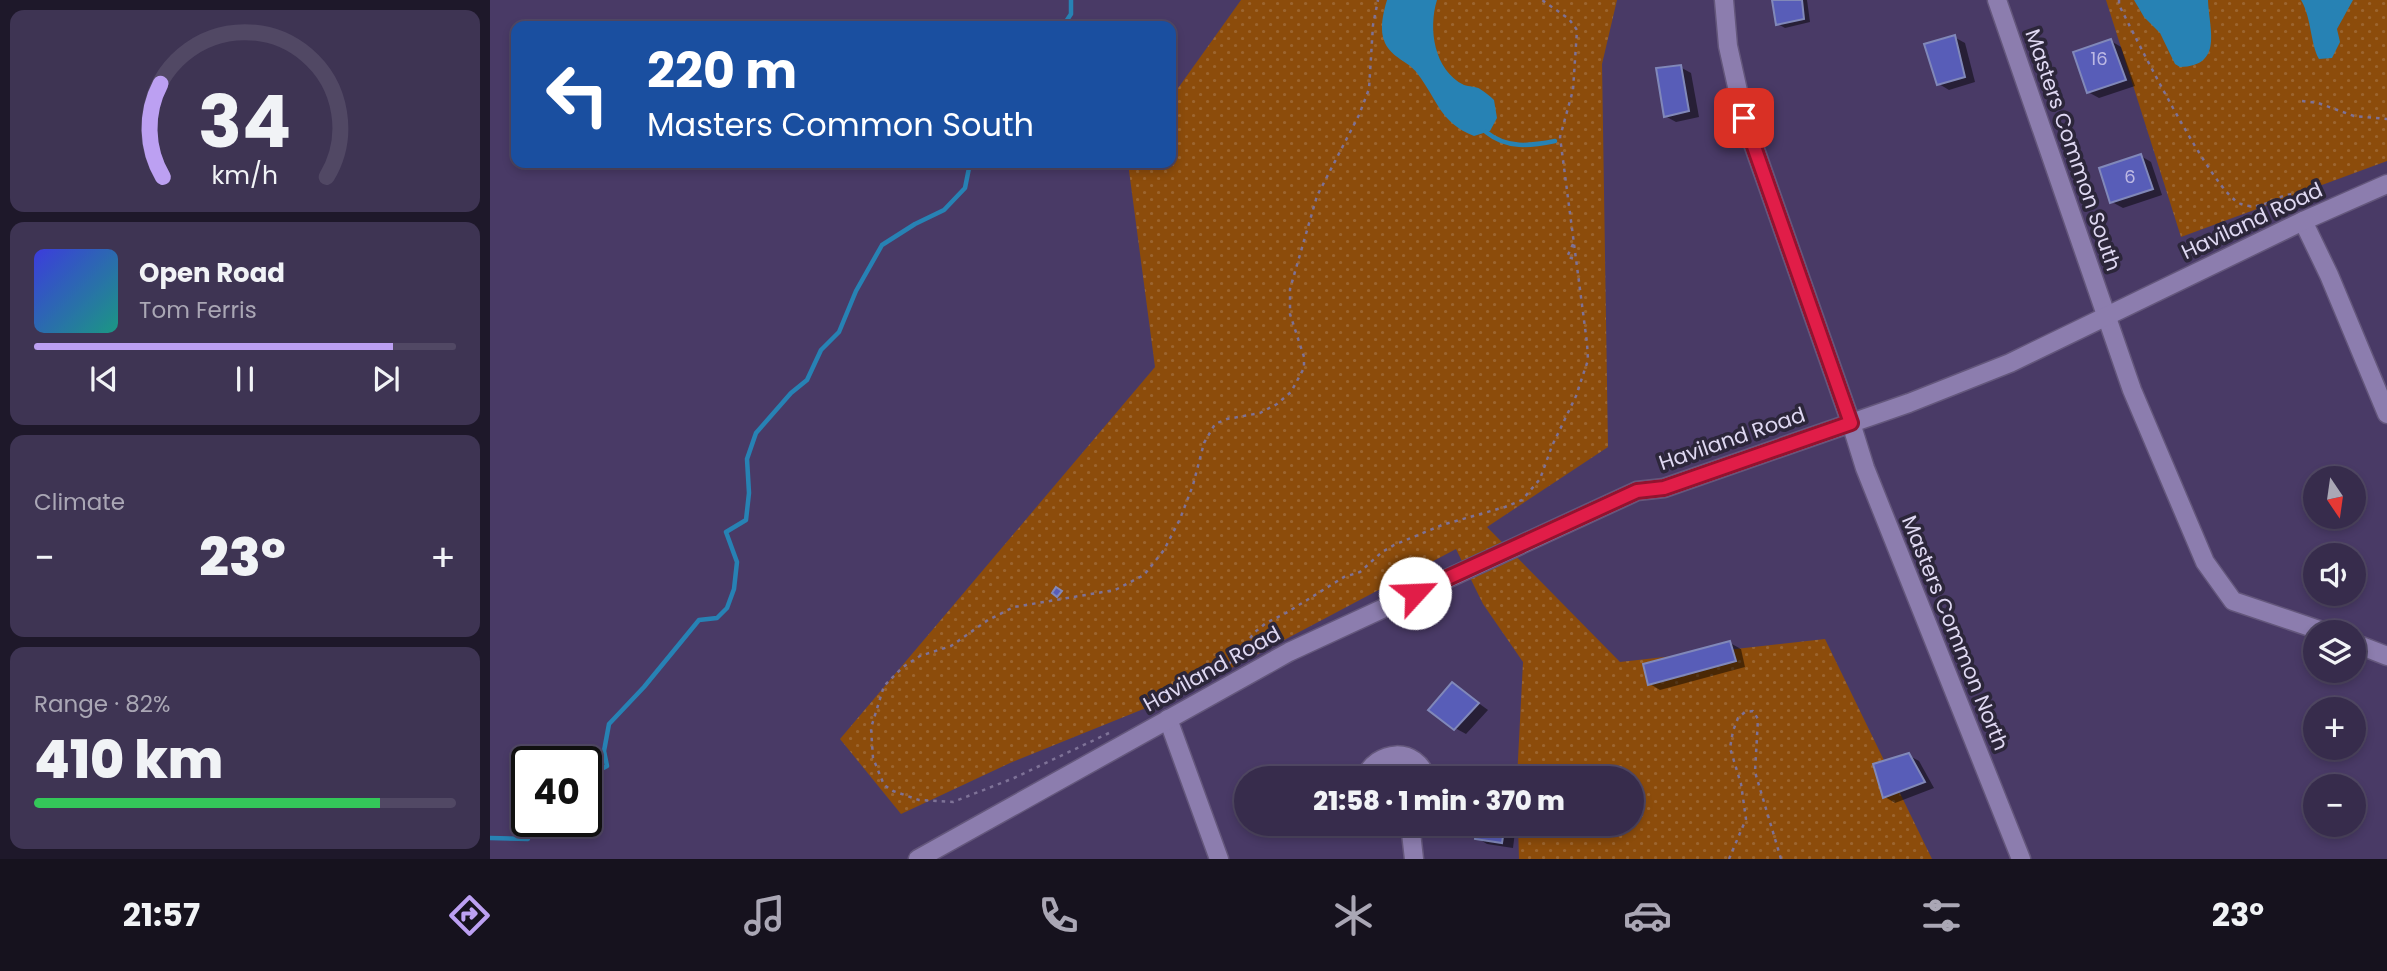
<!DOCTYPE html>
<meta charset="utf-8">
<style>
:root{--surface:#372c4c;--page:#3e3453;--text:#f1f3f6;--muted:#aaa7b5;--line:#514864;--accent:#bca0f2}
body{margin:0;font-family:Poppins,sans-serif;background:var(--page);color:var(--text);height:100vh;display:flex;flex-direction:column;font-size:26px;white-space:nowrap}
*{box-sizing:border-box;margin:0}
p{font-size:23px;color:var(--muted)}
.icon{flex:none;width:38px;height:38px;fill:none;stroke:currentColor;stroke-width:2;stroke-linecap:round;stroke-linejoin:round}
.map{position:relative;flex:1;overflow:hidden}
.details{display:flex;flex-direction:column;gap:10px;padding:10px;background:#1e182a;width:490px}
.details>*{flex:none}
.banner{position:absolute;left:21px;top:21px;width:665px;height:147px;border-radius:14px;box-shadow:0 4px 10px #0003,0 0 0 2px var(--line);background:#1a4fa0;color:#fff;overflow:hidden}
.needle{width:46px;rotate:167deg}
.buttons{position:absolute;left:1813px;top:466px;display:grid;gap:14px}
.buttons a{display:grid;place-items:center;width:63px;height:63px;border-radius:50%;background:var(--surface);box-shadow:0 4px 10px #0003,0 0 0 2px var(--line);font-size:35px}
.speed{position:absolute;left:21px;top:746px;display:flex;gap:14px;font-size:35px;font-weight:700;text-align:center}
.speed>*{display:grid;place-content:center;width:91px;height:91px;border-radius:50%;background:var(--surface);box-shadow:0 4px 10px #0003,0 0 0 2px var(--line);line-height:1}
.speed .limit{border:4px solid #111;border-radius:10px;background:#fff;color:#111}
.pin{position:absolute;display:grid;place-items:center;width:60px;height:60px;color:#fff;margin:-30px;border-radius:14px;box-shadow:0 4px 10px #0006}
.me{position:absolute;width:77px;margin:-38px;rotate:65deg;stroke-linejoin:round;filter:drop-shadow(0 0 5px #0008)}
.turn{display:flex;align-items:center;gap:24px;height:147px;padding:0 21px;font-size:32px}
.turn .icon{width:91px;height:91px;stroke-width:2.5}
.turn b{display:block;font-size:49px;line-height:60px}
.big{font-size:52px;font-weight:800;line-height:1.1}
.details .tile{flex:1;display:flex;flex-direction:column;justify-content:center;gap:10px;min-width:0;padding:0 24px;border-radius:14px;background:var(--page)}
.details .dial{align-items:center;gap:0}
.dial svg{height:182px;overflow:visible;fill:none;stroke:var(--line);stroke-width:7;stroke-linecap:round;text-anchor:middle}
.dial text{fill:var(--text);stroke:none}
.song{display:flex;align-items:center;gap:21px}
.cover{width:84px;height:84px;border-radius:10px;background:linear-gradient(135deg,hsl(240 70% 55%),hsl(170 70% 35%))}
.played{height:7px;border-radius:4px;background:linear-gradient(90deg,var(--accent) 85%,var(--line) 85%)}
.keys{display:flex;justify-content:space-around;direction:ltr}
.heat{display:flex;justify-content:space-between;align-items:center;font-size:38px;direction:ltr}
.charge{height:10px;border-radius:5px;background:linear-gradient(90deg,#34c759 82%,var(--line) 0)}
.trip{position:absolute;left:744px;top:766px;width:410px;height:70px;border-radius:35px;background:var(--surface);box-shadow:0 4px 10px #0003,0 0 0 2px var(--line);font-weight:800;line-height:70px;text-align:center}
.dock{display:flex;height:112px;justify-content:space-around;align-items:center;background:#16121e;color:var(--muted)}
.dock .icon{width:49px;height:49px}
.dock .current{color:var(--accent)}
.dock b{font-size:32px;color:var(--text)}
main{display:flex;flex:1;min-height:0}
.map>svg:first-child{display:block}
</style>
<main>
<section class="details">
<div class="tile dial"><svg viewBox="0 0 100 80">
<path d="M14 69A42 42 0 1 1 86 69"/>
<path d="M14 69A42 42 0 0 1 13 28" stroke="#bca0f2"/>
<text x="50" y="56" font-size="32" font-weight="700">34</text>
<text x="50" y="72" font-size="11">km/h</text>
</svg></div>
<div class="tile">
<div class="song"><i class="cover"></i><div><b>Open Road</b><p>Tom Ferris</p></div></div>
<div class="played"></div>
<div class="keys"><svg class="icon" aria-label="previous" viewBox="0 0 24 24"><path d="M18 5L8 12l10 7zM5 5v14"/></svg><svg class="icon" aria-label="pause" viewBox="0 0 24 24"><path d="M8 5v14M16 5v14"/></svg><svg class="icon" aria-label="next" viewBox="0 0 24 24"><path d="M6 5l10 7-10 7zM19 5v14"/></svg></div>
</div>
<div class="tile"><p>Climate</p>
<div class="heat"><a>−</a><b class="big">23°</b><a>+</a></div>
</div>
<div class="tile"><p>Range · 82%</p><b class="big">410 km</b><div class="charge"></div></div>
</section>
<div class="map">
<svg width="1897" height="859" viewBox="0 0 1897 859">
<defs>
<pattern id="green-dots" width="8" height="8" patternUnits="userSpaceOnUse" patternTransform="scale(1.75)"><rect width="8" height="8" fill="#8c4c0b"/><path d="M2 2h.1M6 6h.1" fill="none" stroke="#9c652f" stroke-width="1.8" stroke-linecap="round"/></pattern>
</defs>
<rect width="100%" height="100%" fill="#493a66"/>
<g fill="url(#green-dots)">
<path d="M751 0H1127L1112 64 1118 447 997 527 1130 662 1335 639 1442 859H1029L1028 824H1141V779H1027L1033 662 993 604 966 549 698 691 520 763 411 814 350 739 665 367 638 163H681V98Z"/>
<path d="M1616 0H1897V161L1691 237Z"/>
</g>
<g fill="#2782b4">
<path d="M897 0H947C938 29 944 70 974 85 979 87 986 86 990 89 995 92 1000 96 1004 100L1007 118 1000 131 984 136C949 122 948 100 927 73 918 61 902 58 895 43 889 30 893 13 897 0Z"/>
<path d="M1644 0H1718C1719 29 1734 66 1690 67L1685 64 1670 33 1654 17Z"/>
<path d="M1811 0H1863L1847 29 1850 42 1842 58 1829 59C1820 43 1822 19 1811 0Z"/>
</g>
<g fill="#0007">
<path d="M1284 0H1317L1320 22 1295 28 1288 24Z"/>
<path d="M1464 37 1475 43 1485 82 1459 90 1449 84Z"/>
<path d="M1621 41 1631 47 1645 86 1609 98 1598 92Z"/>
<path d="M1190 67 1201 73 1209 117 1186 122 1175 116Z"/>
<path d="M1651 156 1661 162 1672 195 1633 208 1622 202Z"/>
<path d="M1240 643 1251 649 1255 667 1170 690 1160 684Z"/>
<path d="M962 684 998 710 976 734 965 728Z"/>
<path d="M1418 755 1429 761 1444 788 1405 803 1395 797Z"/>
<path d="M989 824H1026L1023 848 997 844 987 838Z"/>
</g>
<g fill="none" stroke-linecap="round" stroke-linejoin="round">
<g stroke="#2782b4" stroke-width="4.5">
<path d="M573 26 581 14V0"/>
<path d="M996 132C1017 149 1040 146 1065 141"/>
<path d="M96 773H104L117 766 114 751 119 724 154 687 209 620 227 618 237 608 244 589 247 562 236 532 256 520 259 493 257 459 266 433 301 393 317 380 331 350 349 332 366 291 392 245 425 224 454 210 475 188 480 163"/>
<path d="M37 797 29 801 37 817"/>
<path d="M0 838 38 839 39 821"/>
</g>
</g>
<g fill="#585db8" stroke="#8188b9" stroke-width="2">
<path d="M1282 0H1312L1314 19 1286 25Z"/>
<path d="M1465 35 1475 77 1447 85 1434 44Z"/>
<path d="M1621 39 1636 80 1597 93 1583 52Z"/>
<path d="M1191 65 1199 111 1174 117 1166 68Z"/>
<path d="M1651 154 1663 189 1620 203 1609 168Z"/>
<path d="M566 587 572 591 567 597 562 593Z"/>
<path d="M1240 641 1246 661 1158 685 1153 664Z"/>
<path d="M962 682 989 703 964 730 938 710Z"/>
<path d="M1419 753 1435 782 1393 798 1383 764Z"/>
<path d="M987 824H1015L1012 843 985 839Z"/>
</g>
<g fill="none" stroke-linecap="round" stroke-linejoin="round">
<g stroke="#64577c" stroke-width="21">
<g id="minor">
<path d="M1234 0 1238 46 1254 118 1361 423 1375 468 1531 859"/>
<path d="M1507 0 1642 390 1715 562 1743 601 1835 632"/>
<path d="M1813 221 1839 275 1897 414"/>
<path d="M1864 643 1897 656"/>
<path d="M678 719 729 859"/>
<path d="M874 779C887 749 926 746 937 779"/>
<path d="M920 824 924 859"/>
<path d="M428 859 799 652 1147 491 1174 488 1419 403 1520 363 1813 221 1897 184"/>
</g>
</g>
<g stroke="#7e7297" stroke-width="2.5" stroke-dasharray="3.5 5" stroke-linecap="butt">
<path d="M1629 0V5C1646 38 1723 194 1751 204 1778 215 1794 181 1821 200"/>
<path d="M1812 101 1828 103 1864 116 1897 119"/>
<path d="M1083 244 1077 257 1085 259"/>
<path d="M695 691 739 664 765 632 776 623 796 613 854 577 870 572 892 552 904 545 952 525 1015 507 1032 500 1050 479 1062 446 1086 396 1098 360 1097 343 1070 137 1083 90 1087 30 1079 19 1052 0"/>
<path d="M619 733 524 778 463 802 429 800 403 791 394 785 383 758 381 728 394 686 413 667 430 656 461 646 498 620 524 607 625 590 654 575 674 550 690 519 703 485 714 443 725 424 737 419 770 413 787 404 801 392 814 368V357L800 314V289L827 196 869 115 879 89 883 25 888 0"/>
<path d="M1239 859 1256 819 1251 784 1240 748 1243 731 1248 718 1255 712 1263 711 1268 719 1265 772 1291 859"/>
</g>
<use href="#minor" stroke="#8c7dae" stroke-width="18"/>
</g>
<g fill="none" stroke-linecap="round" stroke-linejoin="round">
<g stroke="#92132f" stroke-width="18">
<path id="route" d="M925 593 1147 491 1174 488 1361 423 1254 118"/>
</g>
<use href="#route" stroke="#e11d48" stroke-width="12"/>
</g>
<g text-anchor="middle" stroke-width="7" stroke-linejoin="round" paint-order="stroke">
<g font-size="18" fill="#bdb9e4">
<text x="1609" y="65">16</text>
<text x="1640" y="183">6</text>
</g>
<g font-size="21" fill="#dfd8f2" stroke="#2c263a">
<text transform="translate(1583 150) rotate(71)" y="7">Masters Common South</text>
<text transform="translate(1762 221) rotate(-25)" y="7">Haviland Road</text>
<text transform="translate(1242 439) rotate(-19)" y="7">Haviland Road</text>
<text transform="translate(1465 633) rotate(68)" y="7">Masters Common North</text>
<text transform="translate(722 669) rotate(-29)" y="7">Haviland Road</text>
</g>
</g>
</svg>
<div class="buttons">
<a><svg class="needle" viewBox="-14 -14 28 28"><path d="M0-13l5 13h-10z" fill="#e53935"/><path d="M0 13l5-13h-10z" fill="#aaa7b5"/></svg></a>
<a><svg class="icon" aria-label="sound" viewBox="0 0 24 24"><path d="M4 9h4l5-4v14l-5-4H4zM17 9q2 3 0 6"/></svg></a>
<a><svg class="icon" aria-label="layers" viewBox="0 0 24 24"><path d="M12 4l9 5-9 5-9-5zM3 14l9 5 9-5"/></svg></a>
<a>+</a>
<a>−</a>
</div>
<div class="speed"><div class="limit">40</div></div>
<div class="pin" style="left:1254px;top:118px;background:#d93025"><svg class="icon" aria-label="arrive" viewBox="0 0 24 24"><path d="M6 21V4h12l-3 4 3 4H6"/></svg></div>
<svg class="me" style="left:925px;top:593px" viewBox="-20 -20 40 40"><circle r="19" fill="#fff"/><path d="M0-13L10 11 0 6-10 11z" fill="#e11d48"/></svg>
<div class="trip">21:58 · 1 min · 370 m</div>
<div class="banner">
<div class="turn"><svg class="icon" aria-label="left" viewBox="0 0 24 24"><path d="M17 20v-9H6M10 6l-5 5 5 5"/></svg><div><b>220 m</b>Masters Common South</div></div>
</div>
</div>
</main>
<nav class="dock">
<b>21:57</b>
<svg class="icon current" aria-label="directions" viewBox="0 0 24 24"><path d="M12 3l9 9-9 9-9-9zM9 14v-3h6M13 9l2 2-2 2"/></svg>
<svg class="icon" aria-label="music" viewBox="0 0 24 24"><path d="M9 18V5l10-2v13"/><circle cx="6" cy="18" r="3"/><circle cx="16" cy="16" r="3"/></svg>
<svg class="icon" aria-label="phone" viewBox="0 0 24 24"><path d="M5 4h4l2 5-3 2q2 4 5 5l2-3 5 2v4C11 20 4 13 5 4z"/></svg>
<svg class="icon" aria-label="climate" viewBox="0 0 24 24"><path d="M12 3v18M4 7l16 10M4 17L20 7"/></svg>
<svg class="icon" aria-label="car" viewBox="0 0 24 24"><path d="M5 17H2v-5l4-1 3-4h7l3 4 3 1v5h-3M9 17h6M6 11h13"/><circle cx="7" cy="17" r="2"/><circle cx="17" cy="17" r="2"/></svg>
<svg class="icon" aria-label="filters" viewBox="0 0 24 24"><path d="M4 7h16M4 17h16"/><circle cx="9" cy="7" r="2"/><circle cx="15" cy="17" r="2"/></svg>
<b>23°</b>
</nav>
